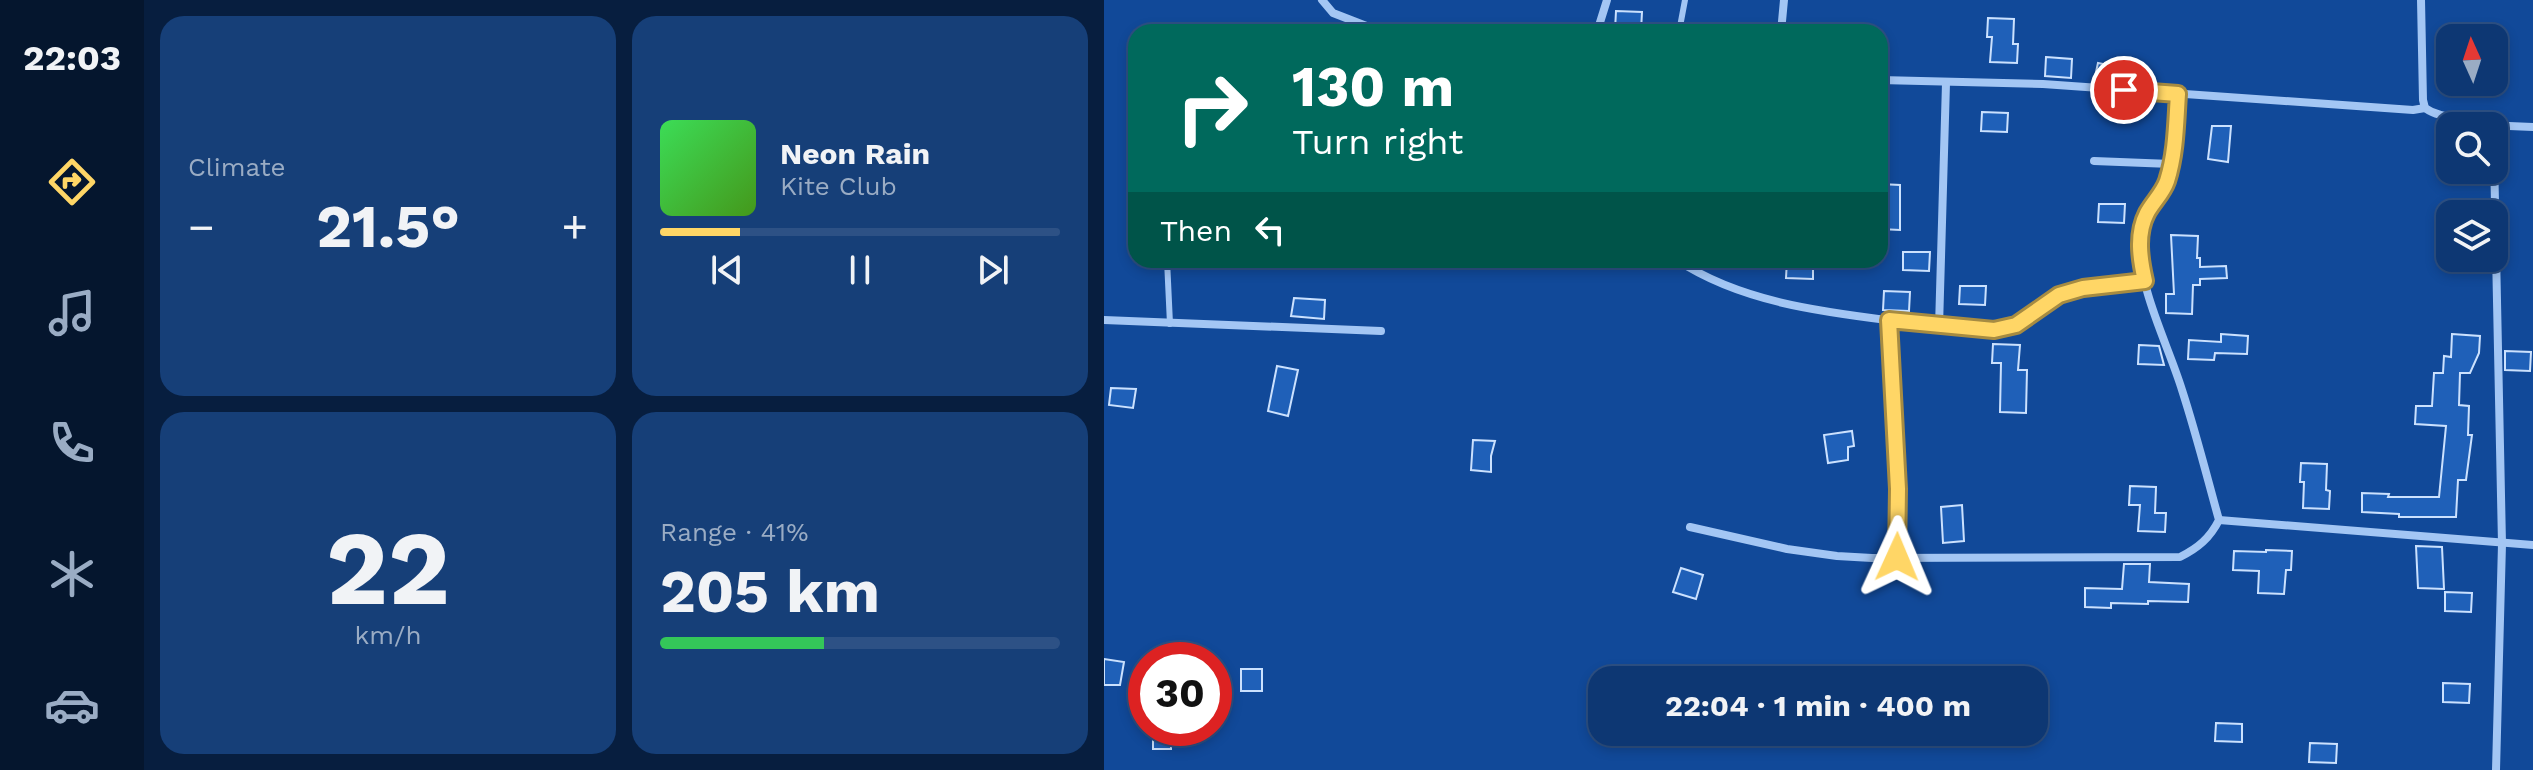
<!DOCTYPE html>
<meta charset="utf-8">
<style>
:root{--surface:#0d3773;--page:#163f78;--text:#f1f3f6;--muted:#9aacc4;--line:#2d5185;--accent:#ffd666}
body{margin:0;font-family:"Work Sans",sans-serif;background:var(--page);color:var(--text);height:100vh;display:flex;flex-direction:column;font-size:30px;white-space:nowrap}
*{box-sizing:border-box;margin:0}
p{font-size:26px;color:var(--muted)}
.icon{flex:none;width:44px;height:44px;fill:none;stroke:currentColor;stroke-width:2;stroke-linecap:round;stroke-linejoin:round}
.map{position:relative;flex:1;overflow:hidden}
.details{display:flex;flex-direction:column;gap:16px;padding:16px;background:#071e3f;width:960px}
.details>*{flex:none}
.guide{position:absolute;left:24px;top:24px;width:760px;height:244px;border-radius:24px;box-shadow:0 4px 12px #0003,0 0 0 2px var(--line);background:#00695c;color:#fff;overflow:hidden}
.needle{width:52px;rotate:357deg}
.buttons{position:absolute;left:1332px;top:24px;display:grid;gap:16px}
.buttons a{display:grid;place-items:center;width:72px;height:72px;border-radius:16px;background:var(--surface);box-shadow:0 4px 12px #0003,0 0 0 2px var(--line);font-size:40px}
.speed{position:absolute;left:24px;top:642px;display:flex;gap:16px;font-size:40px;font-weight:700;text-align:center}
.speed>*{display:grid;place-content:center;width:104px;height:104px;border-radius:50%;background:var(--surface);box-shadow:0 4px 12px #0003,0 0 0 2px var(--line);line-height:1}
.speed .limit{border:12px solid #d22;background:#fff;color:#111}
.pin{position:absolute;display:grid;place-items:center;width:68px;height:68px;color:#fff;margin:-34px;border:4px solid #fff;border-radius:50%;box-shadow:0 2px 8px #0007}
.me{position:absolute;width:88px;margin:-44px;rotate:1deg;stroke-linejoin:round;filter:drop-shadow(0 0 6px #0008)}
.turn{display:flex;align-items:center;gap:28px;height:168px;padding:0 32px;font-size:36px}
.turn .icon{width:104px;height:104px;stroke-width:2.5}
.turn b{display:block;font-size:56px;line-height:68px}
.then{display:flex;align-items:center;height:76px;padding:0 32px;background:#0003;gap:16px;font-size:30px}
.big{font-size:60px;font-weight:700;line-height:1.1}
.details .card{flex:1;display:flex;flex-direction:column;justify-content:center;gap:12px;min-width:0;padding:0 28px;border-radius:24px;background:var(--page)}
.details .dial{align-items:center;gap:0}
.dial b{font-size:104px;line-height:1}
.song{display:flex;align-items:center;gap:24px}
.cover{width:96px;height:96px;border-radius:12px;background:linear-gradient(135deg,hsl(130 70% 55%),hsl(100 70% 35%))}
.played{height:8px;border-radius:4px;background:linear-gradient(90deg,var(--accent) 20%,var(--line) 20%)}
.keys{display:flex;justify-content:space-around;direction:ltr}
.heat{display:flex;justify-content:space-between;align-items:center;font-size:44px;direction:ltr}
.charge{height:12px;border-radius:6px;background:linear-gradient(90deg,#34c759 41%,var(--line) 0)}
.details .tiles{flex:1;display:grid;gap:16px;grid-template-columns:repeat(2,1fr)}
.trip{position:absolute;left:484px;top:666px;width:460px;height:80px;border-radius:24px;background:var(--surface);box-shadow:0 4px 12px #0003,0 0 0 2px var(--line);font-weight:700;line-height:80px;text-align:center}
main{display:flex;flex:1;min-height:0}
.tabs{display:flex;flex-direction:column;width:144px;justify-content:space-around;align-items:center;background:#05162e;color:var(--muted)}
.tabs .icon{width:56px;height:56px}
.tabs .selected{color:var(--accent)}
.tabs b{font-size:36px;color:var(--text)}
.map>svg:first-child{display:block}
</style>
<main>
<nav class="tabs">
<b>22:03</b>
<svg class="icon selected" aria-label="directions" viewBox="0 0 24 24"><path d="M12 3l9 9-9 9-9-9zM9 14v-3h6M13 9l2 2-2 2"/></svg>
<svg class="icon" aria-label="music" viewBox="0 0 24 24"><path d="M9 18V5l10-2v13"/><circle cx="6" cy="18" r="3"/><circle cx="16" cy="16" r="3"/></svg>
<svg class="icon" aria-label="phone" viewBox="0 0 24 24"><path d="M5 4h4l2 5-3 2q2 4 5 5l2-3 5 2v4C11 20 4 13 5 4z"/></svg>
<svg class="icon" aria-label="climate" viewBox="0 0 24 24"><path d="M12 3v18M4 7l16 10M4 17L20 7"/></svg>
<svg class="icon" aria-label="car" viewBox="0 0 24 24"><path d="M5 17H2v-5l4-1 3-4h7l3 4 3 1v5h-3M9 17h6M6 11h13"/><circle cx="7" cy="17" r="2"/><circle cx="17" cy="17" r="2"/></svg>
</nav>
<section class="details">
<div class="tiles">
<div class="card"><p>Climate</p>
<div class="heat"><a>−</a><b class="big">21.5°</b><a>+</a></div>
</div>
<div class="card">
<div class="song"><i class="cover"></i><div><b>Neon Rain</b><p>Kite Club</p></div></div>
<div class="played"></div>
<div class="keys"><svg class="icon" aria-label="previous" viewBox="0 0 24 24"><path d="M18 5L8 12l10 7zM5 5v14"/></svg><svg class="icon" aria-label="pause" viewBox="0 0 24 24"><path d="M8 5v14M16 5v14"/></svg><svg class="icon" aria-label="next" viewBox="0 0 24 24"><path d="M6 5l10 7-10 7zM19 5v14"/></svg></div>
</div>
<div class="card dial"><b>22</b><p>km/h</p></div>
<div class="card"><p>Range · 41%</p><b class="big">205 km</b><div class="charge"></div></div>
</div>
</section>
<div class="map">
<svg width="1429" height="770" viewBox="0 0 1429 770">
<rect width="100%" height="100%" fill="#114999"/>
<g fill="#1f60b8" stroke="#cbe1fe" stroke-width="2">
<path d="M512 11 538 12 537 31 511 30Z"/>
<path d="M884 18 910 19 909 44H914L913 63 886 62 888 37H883Z"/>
<path d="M942 57 968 59 967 78 941 76Z"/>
<path d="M994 63 1020 68 1017 82 990 81Z"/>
<path d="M878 112 904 113 903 132 877 131Z"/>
<path d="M1108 126H1127L1124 162 1104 159Z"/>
<path d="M776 184 796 185V230L776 229Z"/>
<path d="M995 204H1021L1020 223 994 222Z"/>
<path d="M1067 235 1094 236 1093 258H1096V267L1122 266 1123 278 1096 279V285H1089L1088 314 1062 313V294H1070Z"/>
<path d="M799 252H826L825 271 799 270Z"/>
<path d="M683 260H709V279L682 278Z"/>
<path d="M856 286H882L881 305 855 304Z"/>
<path d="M780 291 806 292 805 311 779 310Z"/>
<path d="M190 298 221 300 220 319 187 316Z"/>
<path d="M1117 334 1144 336 1143 354 1111 353 1110 360 1084 359 1085 340 1117 342Z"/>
<path d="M1348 334 1376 336 1375 353 1366 373H1356L1355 405 1365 406 1364 435H1368L1362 480H1354L1352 517H1295V514L1258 512V493L1285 494 1284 497H1335L1342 426 1311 424 1312 406H1328L1330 373H1339L1340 356 1347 357Z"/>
<path d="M889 344 916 345 914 370H923L922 413 896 412 897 363H888Z"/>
<path d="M1035 345 1055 346 1060 365 1034 364Z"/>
<path d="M1401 351 1427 352 1426 371 1401 370Z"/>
<path d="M173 366 194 370 184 416 164 411Z"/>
<path d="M7 388 32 389 29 408 5 405Z"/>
<path d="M748 431 750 446 744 447V460L724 463 720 435Z"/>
<path d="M369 440 391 441 387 456V472L367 470Z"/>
<path d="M1197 463 1223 464 1222 490 1226 491 1225 509 1199 508 1200 482H1196Z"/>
<path d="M1026 486 1052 487 1051 513H1062L1061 532 1034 531 1036 505H1025Z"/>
<path d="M858 505 860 541 839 543 837 507Z"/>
<path d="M1312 546 1338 547 1340 589 1314 588Z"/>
<path d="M1162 550 1188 551 1187 570H1182L1180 594 1154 593 1155 571 1129 570 1130 551 1162 552Z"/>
<path d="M1020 564H1046L1045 582 1085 584 1084 602 1044 601V604L1007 603V608L981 607V588L1018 589Z"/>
<path d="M577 568 599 575 592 599 569 592Z"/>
<path d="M1341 592 1368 593 1367 612 1341 611Z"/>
<path d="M0 659 20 662 16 685H0Z"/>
<rect x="137" y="669" width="21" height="22"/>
<path d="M1339 683 1366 684 1365 703 1339 702Z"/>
<path d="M1112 723 1138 724V742L1111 741Z"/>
<path d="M56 728H67V749H49V734H56Z"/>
<path d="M1206 743 1233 744 1232 763 1205 762Z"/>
</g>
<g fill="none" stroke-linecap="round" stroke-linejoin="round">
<g stroke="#a3c6f4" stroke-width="6">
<path d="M575 32 581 0"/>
<path d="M63 260 66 324"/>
</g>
<g stroke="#a3c6f4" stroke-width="8">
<path d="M218 0 229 13 278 32"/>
<path d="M1317 0 1319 100 1321 108C1339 121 1364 115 1382 126"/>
<path d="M493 32 503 0"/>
<path d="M677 32 680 0"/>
<path d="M776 80 939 84 1309 110 1321 108"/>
<path d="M1381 125 1429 127"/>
<path d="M1390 155 1398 544 1392 770"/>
<path d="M990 161 1067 164"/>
<path d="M573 260C641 305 729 313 807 323 832 326 868 333 893 330 919 325 933 304 956 295 982 284 1013 284 1041 281"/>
<path d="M0 320 277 331"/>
<path d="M785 320 794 489 793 557"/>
<path d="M835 327 842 83"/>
<path d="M1115 520 1429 545"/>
<path d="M586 527 683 549 733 556 768 558 1076 557C1094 548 1106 538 1115 520 1103 477 1092 433 1078 390 1064 344 1033 287 1036 238 1038 216 1054 204 1062 184 1073 156 1072 123 1074 94"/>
</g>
</g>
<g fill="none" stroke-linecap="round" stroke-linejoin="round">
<g stroke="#a68b42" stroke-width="20">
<path id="route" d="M793 557 794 489 785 320 890 330 912 325 955 295 979 288 1041 281C1036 259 1032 234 1043 213 1049 202 1059 193 1063 181 1072 153 1072 123 1074 94L1020 90"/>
</g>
<use href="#route" stroke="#ffd666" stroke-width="14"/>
</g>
</svg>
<div class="buttons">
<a><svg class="needle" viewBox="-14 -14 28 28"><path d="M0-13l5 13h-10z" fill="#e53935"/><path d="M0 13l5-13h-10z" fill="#9aacc4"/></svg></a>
<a><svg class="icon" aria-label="search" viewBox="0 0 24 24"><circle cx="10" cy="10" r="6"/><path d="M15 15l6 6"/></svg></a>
<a><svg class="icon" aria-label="layers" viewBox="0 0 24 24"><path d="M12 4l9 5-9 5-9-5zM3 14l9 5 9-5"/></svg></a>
</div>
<div class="speed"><div class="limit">30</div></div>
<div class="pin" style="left:1020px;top:90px;background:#d93025"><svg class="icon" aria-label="arrive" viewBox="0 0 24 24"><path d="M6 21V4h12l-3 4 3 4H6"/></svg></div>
<svg class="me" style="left:793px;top:557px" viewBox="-20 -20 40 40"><path d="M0-17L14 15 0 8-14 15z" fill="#ffd666" stroke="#fff" stroke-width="4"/></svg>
<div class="trip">22:04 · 1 min · 400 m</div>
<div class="guide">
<div class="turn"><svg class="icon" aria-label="right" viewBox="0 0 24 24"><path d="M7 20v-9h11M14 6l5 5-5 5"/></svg><div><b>130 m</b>Turn right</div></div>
<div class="then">Then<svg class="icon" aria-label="left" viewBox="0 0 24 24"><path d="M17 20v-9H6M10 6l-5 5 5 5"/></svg></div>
</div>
</div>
</main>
